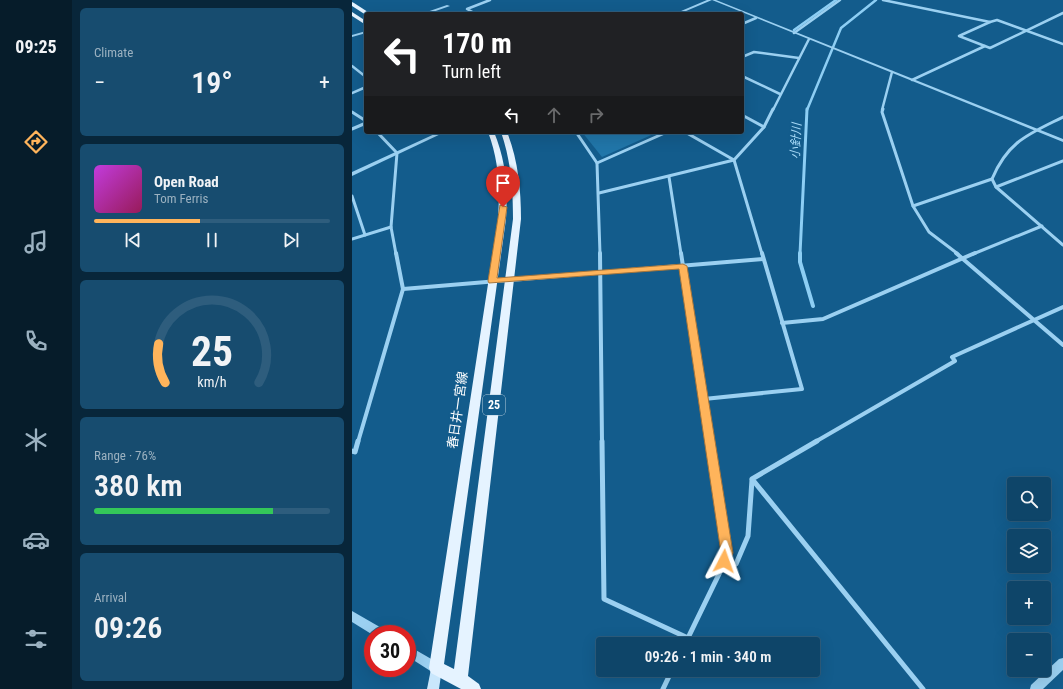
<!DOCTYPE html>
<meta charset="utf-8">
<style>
:root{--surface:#0e4569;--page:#174c6f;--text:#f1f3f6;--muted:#9bb1c0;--line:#2e5d7d;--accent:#ffb45b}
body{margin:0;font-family:"Roboto Condensed","Noto Sans JP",sans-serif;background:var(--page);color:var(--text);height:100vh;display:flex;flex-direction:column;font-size:15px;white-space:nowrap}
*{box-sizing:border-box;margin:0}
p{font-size:13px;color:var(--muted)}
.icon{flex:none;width:22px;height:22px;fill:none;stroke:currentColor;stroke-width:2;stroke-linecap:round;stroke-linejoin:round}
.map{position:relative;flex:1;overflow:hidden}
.side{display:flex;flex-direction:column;gap:8px;padding:8px;background:#08263a;width:280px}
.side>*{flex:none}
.top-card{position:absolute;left:12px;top:12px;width:380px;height:122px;border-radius:4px;box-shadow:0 4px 16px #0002,0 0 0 1px var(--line);background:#202124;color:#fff;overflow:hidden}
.tools{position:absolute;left:655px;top:477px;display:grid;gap:8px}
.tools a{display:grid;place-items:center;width:44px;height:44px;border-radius:4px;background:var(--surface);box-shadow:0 4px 16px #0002,0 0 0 1px var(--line);font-size:20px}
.speed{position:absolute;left:12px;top:625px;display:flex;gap:8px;font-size:20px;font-weight:700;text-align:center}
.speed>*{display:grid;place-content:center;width:52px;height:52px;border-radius:50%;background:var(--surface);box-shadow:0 4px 16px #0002,0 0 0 1px var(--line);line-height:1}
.speed .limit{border:6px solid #d22;background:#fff;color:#111}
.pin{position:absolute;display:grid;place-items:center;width:34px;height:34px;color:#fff;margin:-41px -17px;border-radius:50% 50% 50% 0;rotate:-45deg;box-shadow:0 0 4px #0007}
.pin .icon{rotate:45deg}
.me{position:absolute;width:44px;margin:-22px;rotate:4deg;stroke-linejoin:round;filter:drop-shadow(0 0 3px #0008)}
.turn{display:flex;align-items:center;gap:14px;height:84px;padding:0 12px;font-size:18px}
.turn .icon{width:52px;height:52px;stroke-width:2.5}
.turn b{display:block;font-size:28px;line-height:34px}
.lanes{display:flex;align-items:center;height:38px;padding:0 12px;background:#0003;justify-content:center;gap:20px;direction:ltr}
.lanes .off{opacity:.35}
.big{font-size:30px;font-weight:600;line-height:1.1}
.side .tile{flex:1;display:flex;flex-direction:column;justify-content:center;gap:6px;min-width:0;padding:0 14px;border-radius:6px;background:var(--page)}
.side .dial{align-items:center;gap:0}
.dial svg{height:104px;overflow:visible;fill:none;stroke:var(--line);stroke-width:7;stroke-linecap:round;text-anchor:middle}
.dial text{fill:var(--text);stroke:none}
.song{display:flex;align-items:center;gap:12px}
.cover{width:48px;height:48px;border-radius:6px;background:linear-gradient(135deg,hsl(290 70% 55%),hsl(330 70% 35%))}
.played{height:4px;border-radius:2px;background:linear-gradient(90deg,var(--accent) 45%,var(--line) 45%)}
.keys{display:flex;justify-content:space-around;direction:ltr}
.heat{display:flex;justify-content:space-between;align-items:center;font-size:22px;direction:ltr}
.charge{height:6px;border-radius:3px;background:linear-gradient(90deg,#34c759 76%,var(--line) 0)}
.trip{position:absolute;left:244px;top:637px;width:224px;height:40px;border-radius:4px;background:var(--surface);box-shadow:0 4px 16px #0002,0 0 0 1px var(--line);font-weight:600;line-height:40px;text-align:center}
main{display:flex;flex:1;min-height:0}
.tabs{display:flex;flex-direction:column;width:72px;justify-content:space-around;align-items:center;background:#061c2a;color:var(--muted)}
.tabs .icon{width:28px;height:28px}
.tabs .selected{color:var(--accent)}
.tabs b{font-size:18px;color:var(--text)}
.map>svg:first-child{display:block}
</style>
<main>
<nav class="tabs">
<b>09:25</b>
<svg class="icon selected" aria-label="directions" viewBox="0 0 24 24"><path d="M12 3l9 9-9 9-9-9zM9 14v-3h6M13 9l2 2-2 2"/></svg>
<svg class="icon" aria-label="music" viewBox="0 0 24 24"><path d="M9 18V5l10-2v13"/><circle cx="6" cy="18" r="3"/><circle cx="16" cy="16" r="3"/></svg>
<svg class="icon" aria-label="phone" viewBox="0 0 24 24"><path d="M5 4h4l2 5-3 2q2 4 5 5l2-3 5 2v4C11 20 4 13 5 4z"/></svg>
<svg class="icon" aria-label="climate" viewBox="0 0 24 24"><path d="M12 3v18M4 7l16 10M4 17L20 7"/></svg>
<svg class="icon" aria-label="car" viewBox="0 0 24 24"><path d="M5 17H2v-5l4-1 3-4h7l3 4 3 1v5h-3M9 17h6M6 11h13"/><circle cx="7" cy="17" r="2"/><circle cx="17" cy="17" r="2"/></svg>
<svg class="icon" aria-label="filters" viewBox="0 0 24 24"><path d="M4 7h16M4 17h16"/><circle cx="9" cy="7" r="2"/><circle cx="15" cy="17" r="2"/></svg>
</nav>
<section class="side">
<div class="tile"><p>Climate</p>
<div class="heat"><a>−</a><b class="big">19°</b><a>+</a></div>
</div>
<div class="tile">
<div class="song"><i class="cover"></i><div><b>Open Road</b><p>Tom Ferris</p></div></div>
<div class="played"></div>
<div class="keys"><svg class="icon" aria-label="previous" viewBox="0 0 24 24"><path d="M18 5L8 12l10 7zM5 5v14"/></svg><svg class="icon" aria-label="pause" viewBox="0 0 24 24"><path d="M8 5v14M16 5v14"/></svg><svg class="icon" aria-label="next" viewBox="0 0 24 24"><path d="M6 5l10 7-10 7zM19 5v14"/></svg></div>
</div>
<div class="tile dial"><svg viewBox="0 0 100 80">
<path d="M14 69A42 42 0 1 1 86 69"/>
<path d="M14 69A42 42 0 0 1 9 39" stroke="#ffb45b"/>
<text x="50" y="56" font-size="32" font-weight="700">25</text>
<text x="50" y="72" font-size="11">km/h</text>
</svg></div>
<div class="tile"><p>Range · 76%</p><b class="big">380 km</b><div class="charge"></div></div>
<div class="tile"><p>Arrival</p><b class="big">09:26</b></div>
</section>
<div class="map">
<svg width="711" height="689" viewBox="0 0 711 689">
<rect width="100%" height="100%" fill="#135c8c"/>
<path fill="#2176a9" d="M230 132H306L250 157Z"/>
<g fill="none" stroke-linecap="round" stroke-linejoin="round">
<g stroke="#8dcef4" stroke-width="2.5">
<path d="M442 30 484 0"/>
<path d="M455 110 489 28 524 0"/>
</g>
<path stroke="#8dcef4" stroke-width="3" d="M448 254 455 109"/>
<path stroke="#8dcef4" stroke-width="4" d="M448 253V262L461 306"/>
<g stroke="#9bd0f1" stroke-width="2.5">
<path d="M531 0 638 22 645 20 711 44"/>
<path d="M124 14 115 9 138 0"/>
<path d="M638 22 607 36 638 48 711 13"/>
<path d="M390 24 404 18"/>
<path d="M442 33 488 0"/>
<path d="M390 57 402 52 447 58"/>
<path d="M0 66 14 77"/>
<path d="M390 76 428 94"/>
<path d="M560 80 633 46"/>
<path d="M0 93 14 87"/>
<path d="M421 110 457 39"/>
<path d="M530 110 540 72"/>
</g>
<g stroke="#9bd0f1" stroke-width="3">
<path d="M531 109 530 112 561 206 577 232 606 254"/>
<path d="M0 112 14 121"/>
<path d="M390 115 412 127"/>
<path d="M711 117C677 134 656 141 640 179L644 187 711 245"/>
<path d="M0 129 14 123"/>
<path d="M25 132 45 153 39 227 44 254"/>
<path d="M224 132 245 163 248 254"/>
<path d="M333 132 382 160 410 254"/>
<path d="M245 163 315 132"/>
<path d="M317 177 329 254"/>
<path d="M644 187 711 161"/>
<path d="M247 193 382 160 412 127 421 109"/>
<path d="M0 196 13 235"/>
<path d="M561 206 640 179"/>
<path d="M0 239 39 227"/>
<path d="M621 254 690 226"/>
</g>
<g stroke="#9bd0f1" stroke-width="4">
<path d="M248 253 250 442"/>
<path d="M329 253 358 442"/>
<path d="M604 253 711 345"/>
<path d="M51 289 411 259"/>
<path d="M430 323 471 319 623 253"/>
<path d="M352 399 450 389 410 253"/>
<path d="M6 442 51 289 44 253"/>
<path d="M463 442 603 361 600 357 711 307"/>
</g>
<g stroke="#9bd0f1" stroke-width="5">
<path d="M250 441 252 599 336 638"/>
<path d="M465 441 400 479 571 689"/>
<path d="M0 451 3 452 6 441"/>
<path d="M369 570 384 564 396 536 400 480"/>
<path d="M333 644 369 570 375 553 358 441"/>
<path d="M311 689 320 670"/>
</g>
<g fill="#9bd0f1" fill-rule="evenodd">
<path d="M355 0H364L711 139V142L360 0 327 14H322Z"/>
<path d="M95 5 98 6 75 14H69Z"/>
<path d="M14 31V33L0 37V35Z"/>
<path d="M87 132H93L0 176V172Z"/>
<path d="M0 611 33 630 34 634 21 635 0 622Z"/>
<path d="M55 645 88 664 89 668 88 672 84 673 80 672 55 656Z"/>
<path d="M711 658V670L691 689H678L679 685 707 659Z"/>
</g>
<path fill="#c9e7fc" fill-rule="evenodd" d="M84 662 88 664 90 668 87 689H75L80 664Z"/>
<g fill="#e5f3ff" fill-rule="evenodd">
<path d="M0 2 2 3 19 14 14 15 0 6Z"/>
<path d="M0 12 14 21V25L0 16Z"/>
<path d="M136 132H142C154 161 156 188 154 219L92 664 102 669 161 219C161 189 159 161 149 132H155C166 160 169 189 169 219L116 676 127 684 129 689H109L79 673 77 668 146 219C148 188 147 161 136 132Z"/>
</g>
</g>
<path fill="#ffb45b" stroke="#a6753b" d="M148 205 155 207 145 278 331 264 335 266 381 553 376 565 372 567 367 565 366 561 369 553 327 269 137 283 136 281Z"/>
<g text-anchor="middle" stroke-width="4" stroke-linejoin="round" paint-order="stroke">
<g font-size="12" font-style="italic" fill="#a7daf8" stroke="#135c8c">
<text transform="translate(444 141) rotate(-87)" y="4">小針川</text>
</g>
<rect fill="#135c8c" stroke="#b8cedc" stroke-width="1" x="131" y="395" width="22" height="20" rx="3"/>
<g font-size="12" font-weight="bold" fill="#fff">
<text x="142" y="409">25</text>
</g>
<g font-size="13" fill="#fff" stroke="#135c8c">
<text transform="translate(105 410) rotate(-82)" y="5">春日井一宮線</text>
</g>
</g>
</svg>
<div class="tools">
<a><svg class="icon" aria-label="search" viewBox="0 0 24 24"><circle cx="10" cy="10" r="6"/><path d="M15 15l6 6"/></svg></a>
<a><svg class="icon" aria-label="layers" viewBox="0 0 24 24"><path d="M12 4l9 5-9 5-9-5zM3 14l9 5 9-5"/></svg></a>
<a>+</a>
<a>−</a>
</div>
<div class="speed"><div class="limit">30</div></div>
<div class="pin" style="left:151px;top:207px;background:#d93025"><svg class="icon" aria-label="arrive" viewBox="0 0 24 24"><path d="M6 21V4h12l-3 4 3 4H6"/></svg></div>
<svg class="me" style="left:372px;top:561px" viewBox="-20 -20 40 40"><path d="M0-17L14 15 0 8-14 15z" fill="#ffb45b" stroke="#fff" stroke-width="4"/></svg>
<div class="trip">09:26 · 1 min · 340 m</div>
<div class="top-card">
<div class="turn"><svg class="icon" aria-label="left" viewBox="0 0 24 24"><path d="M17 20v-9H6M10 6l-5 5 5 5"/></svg><div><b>170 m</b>Turn left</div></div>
<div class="lanes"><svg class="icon" aria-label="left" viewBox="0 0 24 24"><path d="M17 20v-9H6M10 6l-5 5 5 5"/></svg><svg class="icon off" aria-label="ahead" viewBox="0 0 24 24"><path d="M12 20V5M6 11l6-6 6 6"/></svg><svg class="icon off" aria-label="right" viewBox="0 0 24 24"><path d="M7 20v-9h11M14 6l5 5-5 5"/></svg></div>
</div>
</div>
</main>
